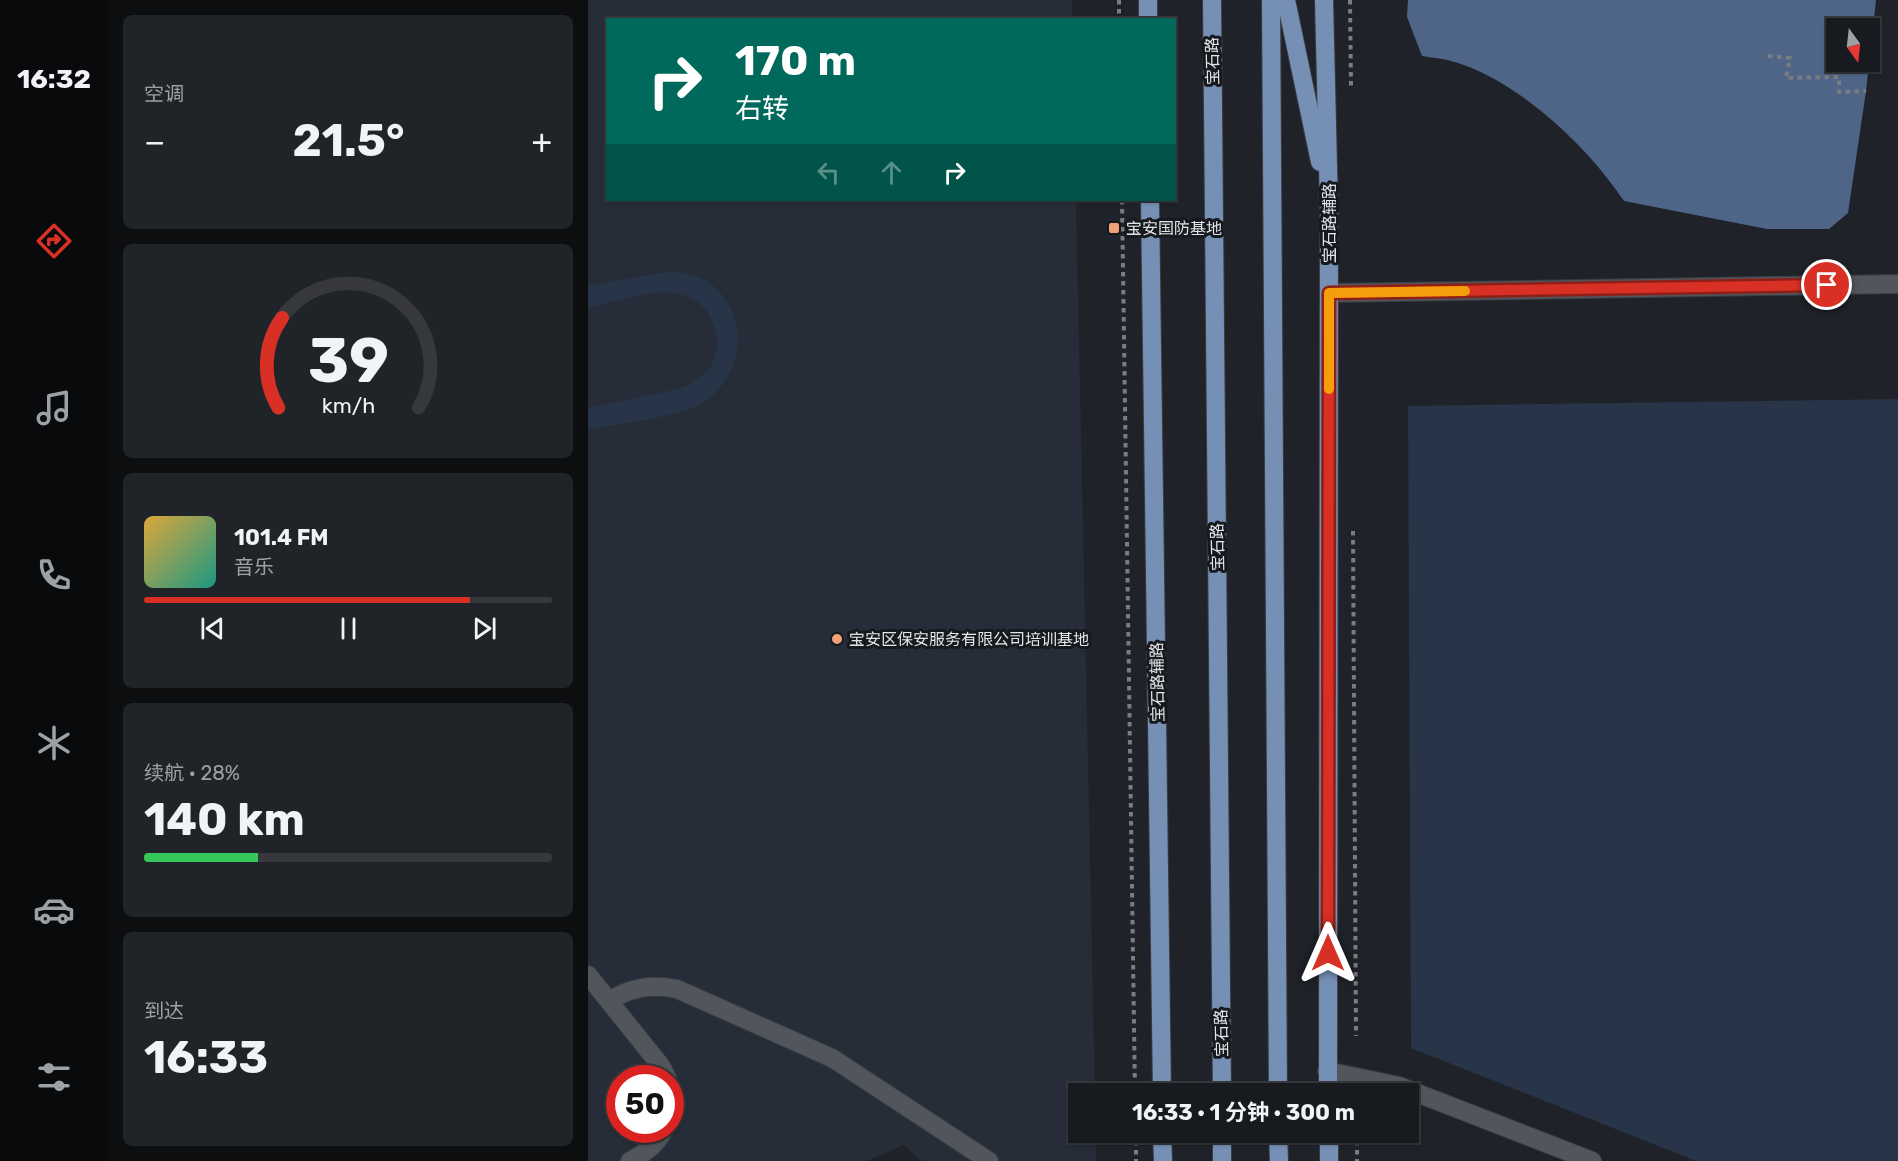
<!DOCTYPE html>
<html lang="zh">
<meta charset="utf-8">
<style>
:root{--surface:#171a1e;--page:#202327;--text:#f1f3f6;--muted:#9ea1a4;--line:#36383c;--accent:#d93025}
body{margin:0;font-family:Rubik,"Noto Sans SC",sans-serif;background:var(--page);color:var(--text);height:100vh;display:flex;flex-direction:column;font-size:22px;white-space:nowrap}
*{box-sizing:border-box;margin:0}
p{font-size:20px;color:var(--muted)}
.icon{flex:none;width:33px;height:33px;fill:none;stroke:currentColor;stroke-width:2;stroke-linecap:round;stroke-linejoin:round}
.map{position:relative;flex:1;overflow:hidden}
.drawer{display:flex;flex-direction:column;gap:15px;padding:15px;background:#0d0e10;width:480px}
.drawer>*{flex:none}
.guide{position:absolute;left:18px;top:18px;width:570px;height:183px;border-radius:0px;box-shadow:0 2px 4px #0004,0 0 0 2px var(--line);background:#00695c;color:#fff;overflow:hidden}
.needle{width:39px;rotate:165deg}
.tools{position:absolute;left:1238px;top:18px;display:grid;gap:12px}
.tools a{display:grid;place-items:center;width:54px;height:54px;border-radius:0px;background:var(--surface);box-shadow:0 2px 4px #0004,0 0 0 2px var(--line);font-size:30px}
.speed{position:absolute;left:18px;top:1065px;display:flex;gap:12px;font-size:30px;font-weight:700;text-align:center}
.speed>*{display:grid;place-content:center;width:78px;height:78px;border-radius:50%;background:var(--surface);box-shadow:0 2px 4px #0004,0 0 0 2px var(--line);line-height:1}
.speed .limit{border:9px solid #d22;background:#fff;color:#111}
.pin{position:absolute;display:grid;place-items:center;width:51px;height:51px;color:#fff;margin:-26px;border:3px solid #fff;border-radius:50%;box-shadow:0 2px 6px #0007}
.me{position:absolute;width:66px;margin:-33px;rotate:0deg;stroke-linejoin:round;filter:drop-shadow(0 0 4px #0008)}
.turn{display:flex;align-items:center;gap:21px;height:126px;padding:0 30px;font-size:27px}
.turn .icon{width:78px;height:78px;stroke-width:2.5}
.turn b{display:block;font-size:42px;line-height:51px}
.lanes{display:flex;align-items:center;height:57px;padding:0 30px;background:#0003;justify-content:center;gap:30px;direction:ltr}
.lanes .off{opacity:.35}
.big{font-size:45px;font-weight:700;line-height:1.1}
.drawer .card{flex:1;display:flex;flex-direction:column;justify-content:center;gap:9px;min-width:0;padding:0 21px;border-radius:9px;background:var(--page)}
.drawer .dial{align-items:center;gap:0}
.dial svg{height:156px;overflow:visible;fill:none;stroke:var(--line);stroke-width:7;stroke-linecap:round;text-anchor:middle}
.dial text{fill:var(--text);stroke:none}
.song{display:flex;align-items:center;gap:18px}
.cover{width:72px;height:72px;border-radius:9px;background:linear-gradient(135deg,hsl(40 70% 55%),hsl(170 70% 35%))}
.played{height:6px;border-radius:3px;background:linear-gradient(90deg,var(--accent) 80%,var(--line) 80%)}
.keys{display:flex;justify-content:space-around;direction:ltr}
.heat{display:flex;justify-content:space-between;align-items:center;font-size:33px;direction:ltr}
.charge{height:9px;border-radius:4px;background:linear-gradient(90deg,#34c759 28%,var(--line) 0)}
.trip{position:absolute;left:480px;top:1083px;width:351px;height:60px;border-radius:0px;background:var(--surface);box-shadow:0 2px 4px #0004,0 0 0 2px var(--line);font-weight:700;line-height:60px;text-align:center}
main{display:flex;flex:1;min-height:0}
.tab-bar{display:flex;flex-direction:column;width:108px;justify-content:space-around;align-items:center;background:#090a0c;color:var(--muted)}
.tab-bar .icon{width:42px;height:42px}
.tab-bar .current{color:var(--accent)}
.tab-bar b{font-size:27px;color:var(--text)}
.map>svg:first-child{display:block}
</style>
<main>
<nav class="tab-bar">
<b>16:32</b>
<svg class="icon current" aria-label="directions" viewBox="0 0 24 24"><path d="M12 3l9 9-9 9-9-9zM9 14v-3h6M13 9l2 2-2 2"/></svg>
<svg class="icon" aria-label="music" viewBox="0 0 24 24"><path d="M9 18V5l10-2v13"/><circle cx="6" cy="18" r="3"/><circle cx="16" cy="16" r="3"/></svg>
<svg class="icon" aria-label="phone" viewBox="0 0 24 24"><path d="M5 4h4l2 5-3 2q2 4 5 5l2-3 5 2v4C11 20 4 13 5 4z"/></svg>
<svg class="icon" aria-label="climate" viewBox="0 0 24 24"><path d="M12 3v18M4 7l16 10M4 17L20 7"/></svg>
<svg class="icon" aria-label="car" viewBox="0 0 24 24"><path d="M5 17H2v-5l4-1 3-4h7l3 4 3 1v5h-3M9 17h6M6 11h13"/><circle cx="7" cy="17" r="2"/><circle cx="17" cy="17" r="2"/></svg>
<svg class="icon" aria-label="filters" viewBox="0 0 24 24"><path d="M4 7h16M4 17h16"/><circle cx="9" cy="7" r="2"/><circle cx="15" cy="17" r="2"/></svg>
</nav>
<section class="drawer">
<div class="card"><p>空调</p>
<div class="heat"><a>−</a><b class="big">21.5°</b><a>+</a></div>
</div>
<div class="card dial"><svg viewBox="0 0 100 80">
<path d="M14 69A42 42 0 1 1 86 69"/>
<path d="M14 69A42 42 0 0 1 16 23" stroke="#d93025"/>
<text x="50" y="56" font-size="32" font-weight="700">39</text>
<text x="50" y="72" font-size="11">km/h</text>
</svg></div>
<div class="card">
<div class="song"><i class="cover"></i><div><b>101.4 FM</b><p>音乐</p></div></div>
<div class="played"></div>
<div class="keys"><svg class="icon" aria-label="previous" viewBox="0 0 24 24"><path d="M18 5L8 12l10 7zM5 5v14"/></svg><svg class="icon" aria-label="pause" viewBox="0 0 24 24"><path d="M8 5v14M16 5v14"/></svg><svg class="icon" aria-label="next" viewBox="0 0 24 24"><path d="M6 5l10 7-10 7zM19 5v14"/></svg></div>
</div>
<div class="card"><p>续航 · 28%</p><b class="big">140 km</b><div class="charge"></div></div>
<div class="card"><p>到达</p><b class="big">16:33</b></div>
</section>
<div class="map">
<svg width="1310" height="1161" viewBox="0 0 1310 1161">
<rect width="100%" height="100%" fill="#1f2228"/>
<path fill="#262d38" fill-rule="evenodd" d="M0 0H484V20H20V200H488L507 1093 490 1094V1132L508 1133V1161H333L316 1145 279 1161H0ZM32 1078H82V1130H32Z"/>
<g fill="#283548">
<path d="M85 271C99 274 113 276 124 285 163 317 156 375 116 402 93 417 29 424 0 429V408L90 389C103 384 115 378 123 366 138 340 124 303 95 295 66 286 28 302 0 308V286Z"/>
<path d="M1310 399V1161H1108L823 1048 820 406Z"/>
</g>
<path fill="#4f6588" fill-rule="evenodd" d="M820 0H1288L1278 91 1260 213 1241 229H1179L1036 201C1000 147 934 84 870 63 859 59 846 58 834 56L819 17ZM1248 28H1281V62H1248Z"/>
<g fill="none" stroke-linecap="round" stroke-linejoin="round">
<g stroke="#393c40" stroke-width="20">
<g id="minor">
<path d="M741 293 1310 284"/>
<path d="M0 975 73 1066 79 1078"/>
<path d="M21 1001C43 987 64 984 89 989L244 1058 401 1161"/>
<path d="M739 1071 811 1086 1004 1161"/>
<path d="M82 1096V1108"/>
<path d="M42 1161C57 1153 68 1145 76 1130"/>
</g>
</g>
<g stroke="#393c40" stroke-width="20">
<g id="major">
<path d="M560 0V20"/>
<path d="M624 0 634 1094"/>
<path d="M683 0 690 1094"/>
<path d="M698 0 732 162"/>
<path d="M736 0 741 208 740 1094"/>
<path d="M562 200 574 1094"/>
<path d="M574 1132 575 1161"/>
<path d="M634 1132V1161"/>
<path d="M690 1132 691 1161"/>
<path d="M741 1132V1161"/>
</g>
</g>
<g stroke="#797c81" stroke-width="4" stroke-dasharray="4.5 4.5" stroke-linecap="butt">
<path d="M531 0V20"/>
<path d="M762 0 763 86"/>
<path d="M1180 56 1202 58 1198 78 1251 77V92L1278 91"/>
<path d="M534 200 547 1094"/>
<path d="M765 531 768 1036"/>
<path d="M548 1132V1161"/>
<path d="M769 1132V1161"/>
</g>
<use href="#minor" stroke="#51555c" stroke-width="18"/>
<use href="#major" stroke="#768fb5" stroke-width="18"/>
</g>
<g fill="none" stroke-linecap="round" stroke-linejoin="round">
<g stroke="#8d1f18" stroke-width="15">
<path id="route" d="M740 953 741 293 1239 285"/>
</g>
<use href="#route" stroke="#d93025" stroke-width="10"/>
<path stroke="#f59e0b" stroke-width="10" d="M741 389V293L877 291"/>
</g>
<g fill="#f0a279" stroke="#16191e" stroke-width="2">
<rect x="520" y="222" width="12" height="12" rx="3"/>
<circle cx="249" cy="639" r="6"/>
</g>
<g text-anchor="middle" stroke-width="6" stroke-linejoin="round" paint-order="stroke">
<g font-size="16" fill="#e1e4e8" stroke="#16191e">
<text transform="translate(624 61) rotate(-91)" y="6">宝石路</text>
<text transform="translate(741 223) rotate(-90)" y="6">宝石路辅路</text>
<text transform="translate(629 547) rotate(-91)" y="6">宝石路</text>
<text transform="translate(569 682) rotate(-91)" y="6">宝石路辅路</text>
<text transform="translate(633 1033) rotate(-91)" y="6">宝石路</text>
</g>
<g font-size="16" fill="#e1e4e8" stroke="#16191e" text-anchor="start">
<text x="538" y="234">宝安国防基地</text>
<text x="261" y="645">宝安区保安服务有限公司培训基地</text>
</g>
</g>
</svg>
<div class="tools">
<a><svg class="needle" viewBox="-14 -14 28 28"><path d="M0-13l5 13h-10z" fill="#e53935"/><path d="M0 13l5-13h-10z" fill="#9ea1a4"/></svg></a>
</div>
<div class="speed"><div class="limit">50</div></div>
<div class="pin" style="left:1239px;top:285px;background:#d93025"><svg class="icon" aria-label="arrive" viewBox="0 0 24 24"><path d="M6 21V4h12l-3 4 3 4H6"/></svg></div>
<svg class="me" style="left:740px;top:953px" viewBox="-20 -20 40 40"><path d="M0-17L14 15 0 8-14 15z" fill="#d93025" stroke="#fff" stroke-width="4"/></svg>
<div class="trip">16:33 · 1 分钟 · 300 m</div>
<div class="guide">
<div class="turn"><svg class="icon" aria-label="right" viewBox="0 0 24 24"><path d="M7 20v-9h11M14 6l5 5-5 5"/></svg><div><b>170 m</b>右转</div></div>
<div class="lanes"><svg class="icon off" aria-label="left" viewBox="0 0 24 24"><path d="M17 20v-9H6M10 6l-5 5 5 5"/></svg><svg class="icon off" aria-label="ahead" viewBox="0 0 24 24"><path d="M12 20V5M6 11l6-6 6 6"/></svg><svg class="icon" aria-label="right" viewBox="0 0 24 24"><path d="M7 20v-9h11M14 6l5 5-5 5"/></svg></div>
</div>
</div>
</main>
